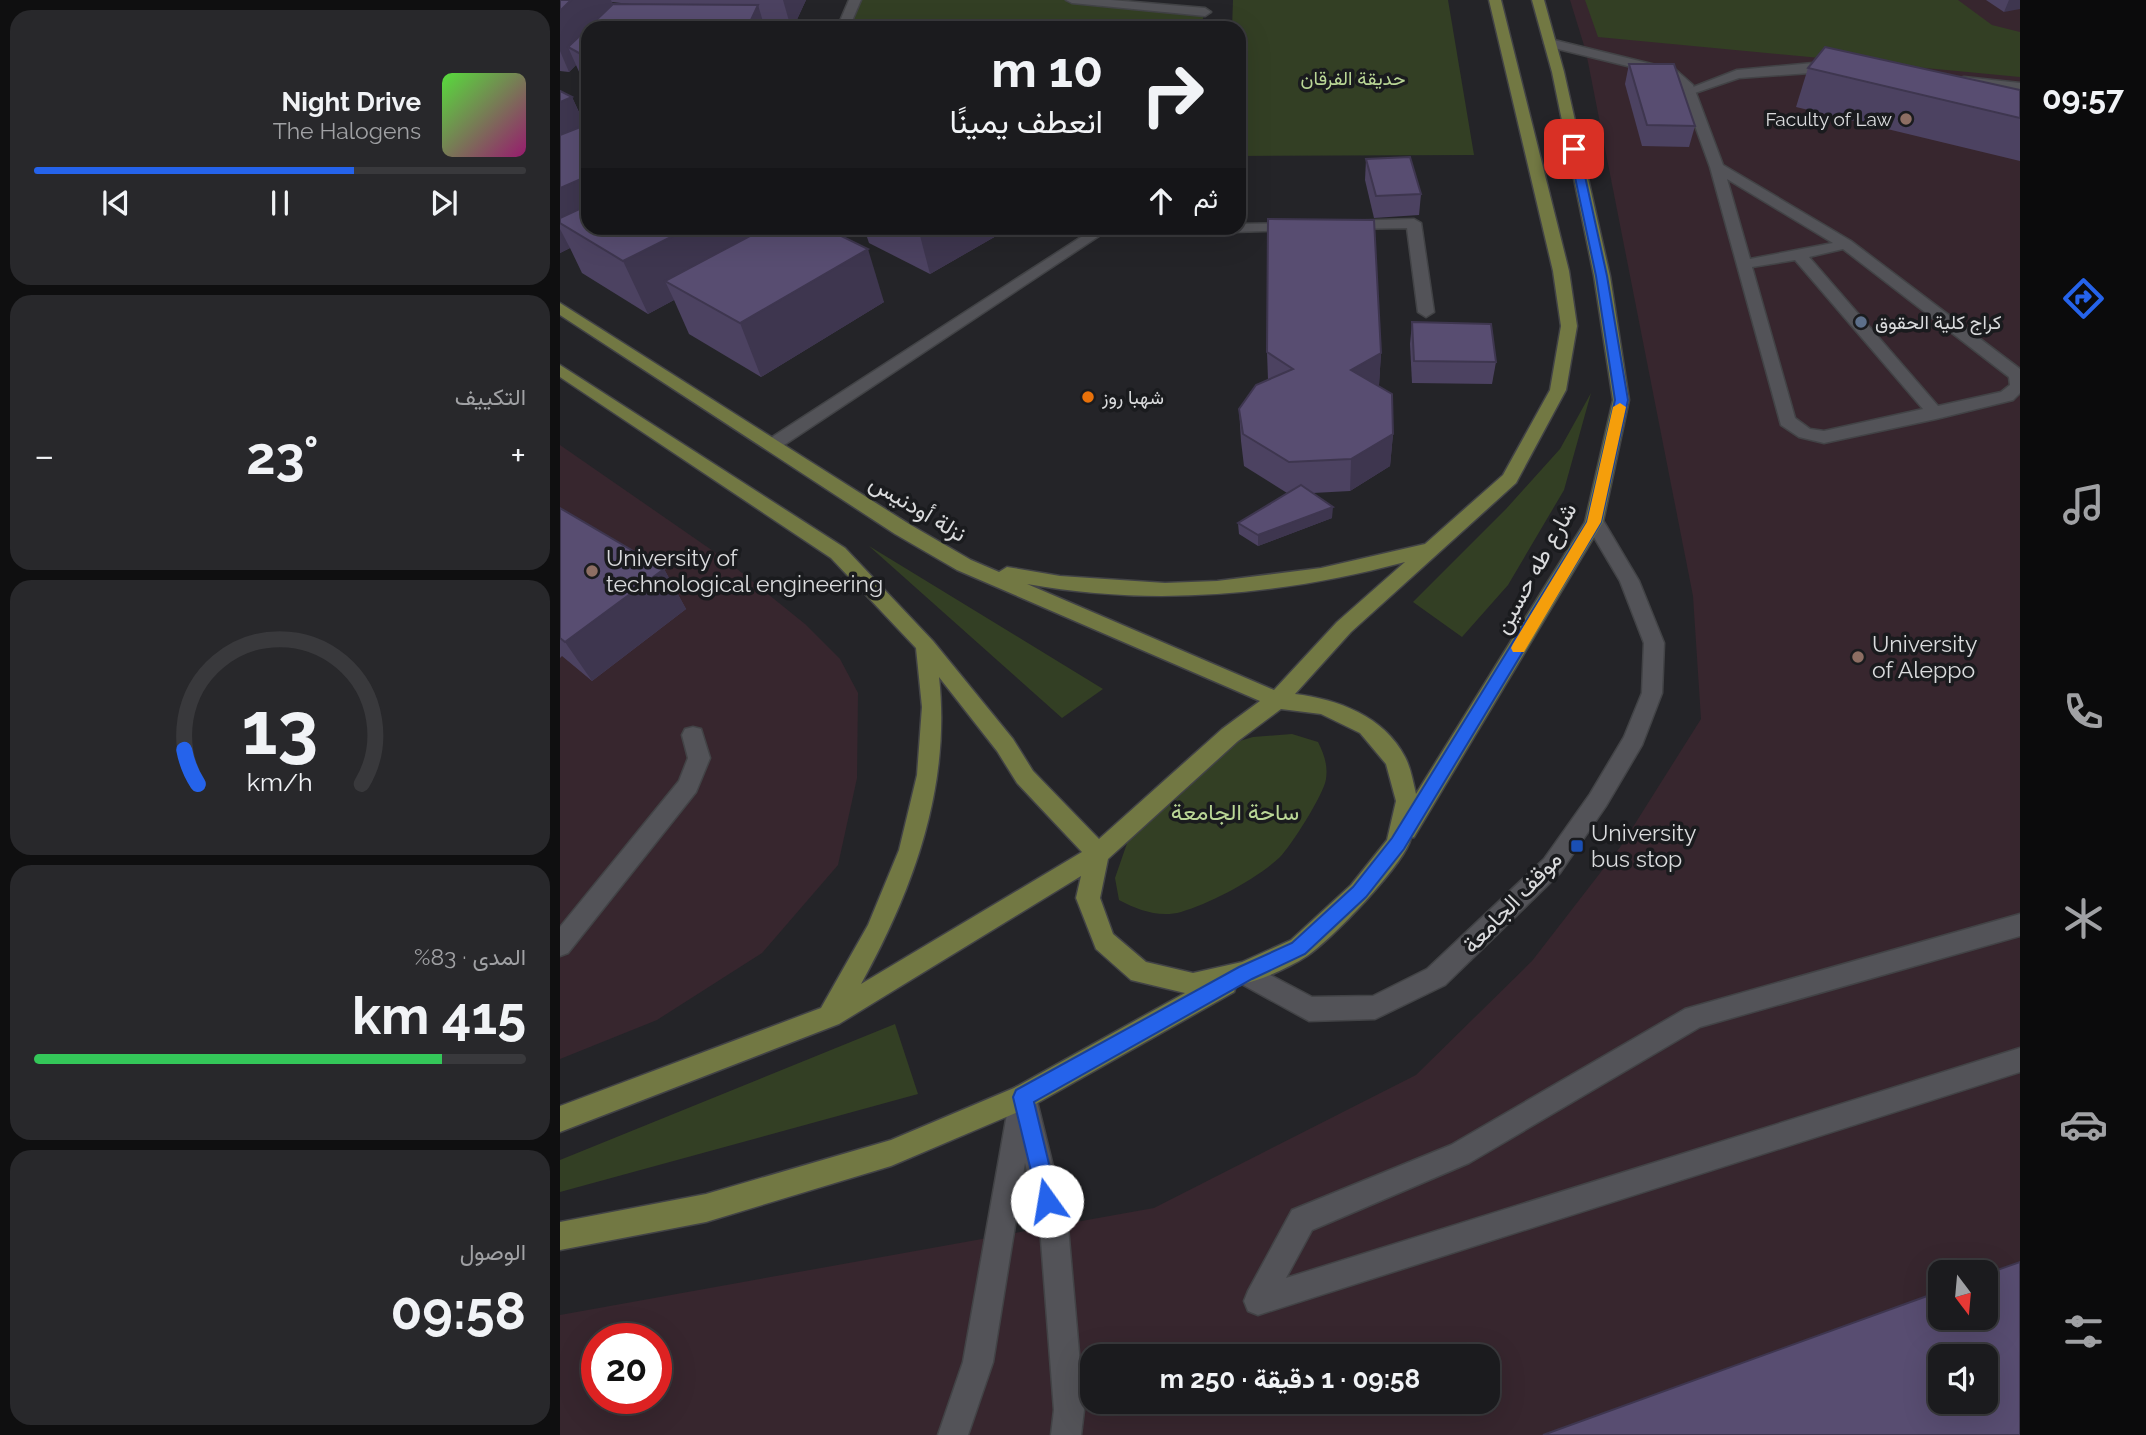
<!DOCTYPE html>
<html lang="ar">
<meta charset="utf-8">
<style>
:root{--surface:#1b1b1e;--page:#28282b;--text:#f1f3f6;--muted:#a0a1a4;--line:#39393c;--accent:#2563eb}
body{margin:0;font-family:Raleway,Vazirmatn,sans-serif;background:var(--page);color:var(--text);direction:rtl;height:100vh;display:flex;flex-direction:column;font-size:26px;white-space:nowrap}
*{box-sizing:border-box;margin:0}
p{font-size:23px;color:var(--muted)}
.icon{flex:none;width:38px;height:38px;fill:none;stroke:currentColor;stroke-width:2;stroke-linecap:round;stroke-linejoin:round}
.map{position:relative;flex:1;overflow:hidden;direction:ltr}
.details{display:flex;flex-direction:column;gap:10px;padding:10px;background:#0f0f10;width:560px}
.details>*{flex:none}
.banner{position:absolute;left:21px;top:21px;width:665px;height:214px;border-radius:21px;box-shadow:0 7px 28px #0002,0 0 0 2px var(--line);direction:rtl;background:#1b1b1e;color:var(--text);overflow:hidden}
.needle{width:46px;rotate:164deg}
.tools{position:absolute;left:1368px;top:1260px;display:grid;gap:14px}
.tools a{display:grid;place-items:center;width:70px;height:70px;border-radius:14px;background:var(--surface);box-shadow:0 7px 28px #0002,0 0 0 2px var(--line);font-size:35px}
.speed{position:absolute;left:21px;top:1323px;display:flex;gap:14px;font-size:35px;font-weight:700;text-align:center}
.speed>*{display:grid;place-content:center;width:91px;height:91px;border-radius:50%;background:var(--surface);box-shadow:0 7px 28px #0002,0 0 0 2px var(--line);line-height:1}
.speed .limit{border:10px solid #d22;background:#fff;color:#111}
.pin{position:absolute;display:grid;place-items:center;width:60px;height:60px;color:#fff;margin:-30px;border-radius:14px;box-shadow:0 4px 10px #0006}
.me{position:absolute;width:77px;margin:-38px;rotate:347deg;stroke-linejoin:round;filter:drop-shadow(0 0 5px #0008)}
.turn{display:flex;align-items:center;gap:24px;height:147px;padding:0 28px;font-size:32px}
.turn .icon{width:91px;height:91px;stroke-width:2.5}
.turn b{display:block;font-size:49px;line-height:60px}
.then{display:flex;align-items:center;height:66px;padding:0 28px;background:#0003;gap:14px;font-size:26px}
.big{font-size:52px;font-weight:700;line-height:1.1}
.details .widget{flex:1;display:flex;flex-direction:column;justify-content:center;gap:10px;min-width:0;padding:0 24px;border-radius:21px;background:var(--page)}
.details .dial{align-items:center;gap:0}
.dial svg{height:182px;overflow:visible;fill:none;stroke:var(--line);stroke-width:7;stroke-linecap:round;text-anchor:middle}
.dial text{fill:var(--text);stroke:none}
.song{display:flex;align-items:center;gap:21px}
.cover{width:84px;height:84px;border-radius:10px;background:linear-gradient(135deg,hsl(110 70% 55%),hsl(320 70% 35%))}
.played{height:7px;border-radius:4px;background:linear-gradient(90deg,var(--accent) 65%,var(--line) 65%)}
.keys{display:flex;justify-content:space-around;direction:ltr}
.heat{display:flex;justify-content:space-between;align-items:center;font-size:38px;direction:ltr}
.charge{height:10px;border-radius:5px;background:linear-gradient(90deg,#34c759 83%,var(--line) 0)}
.trip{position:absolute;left:520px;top:1344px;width:420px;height:70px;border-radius:21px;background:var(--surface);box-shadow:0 7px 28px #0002,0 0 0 2px var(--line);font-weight:700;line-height:70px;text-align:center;direction:rtl}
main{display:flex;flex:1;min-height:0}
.dock{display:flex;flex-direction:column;width:126px;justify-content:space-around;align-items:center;background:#0b0b0c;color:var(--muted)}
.dock .icon{width:49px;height:49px}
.dock .current{color:var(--accent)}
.dock b{font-size:32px;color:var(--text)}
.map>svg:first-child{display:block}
</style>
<main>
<nav class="dock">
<b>09:57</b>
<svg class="icon current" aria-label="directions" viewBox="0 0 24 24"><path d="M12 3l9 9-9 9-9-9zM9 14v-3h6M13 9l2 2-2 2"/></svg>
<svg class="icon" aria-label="music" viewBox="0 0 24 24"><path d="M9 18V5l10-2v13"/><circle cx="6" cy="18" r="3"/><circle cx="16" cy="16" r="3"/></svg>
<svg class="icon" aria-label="phone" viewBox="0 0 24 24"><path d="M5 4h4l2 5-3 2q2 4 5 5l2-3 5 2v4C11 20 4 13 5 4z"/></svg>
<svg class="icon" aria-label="climate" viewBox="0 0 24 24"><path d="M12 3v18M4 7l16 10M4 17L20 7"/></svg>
<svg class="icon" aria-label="car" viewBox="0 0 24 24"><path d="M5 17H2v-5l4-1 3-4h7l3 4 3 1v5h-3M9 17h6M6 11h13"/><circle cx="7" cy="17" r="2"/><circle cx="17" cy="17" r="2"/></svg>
<svg class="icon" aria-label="filters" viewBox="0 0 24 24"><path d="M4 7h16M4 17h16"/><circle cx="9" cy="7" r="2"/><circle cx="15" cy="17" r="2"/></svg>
</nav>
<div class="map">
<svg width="1460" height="1435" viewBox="0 0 1460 1435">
<rect width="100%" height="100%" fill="#242428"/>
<g fill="#37262e" fill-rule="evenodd">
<path d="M1010 0H1460V1435H0V1315L594 1208 856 1075 972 961 1061 846 1141 719 1133 596 1026 52ZM1381 1272H1426V1318H1381ZM37 1339H96V1398H37ZM532 1356H928V1402H532ZM1381 1356H1426V1402H1381Z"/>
<path d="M0 445 166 560 245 624 280 659 298 693 297 778 278 865 202 953 97 1020 0 1059Z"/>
</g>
<g fill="#333f24">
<path d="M295 0H512L645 12 640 28H283Z"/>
<path d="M673 0H888L914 155 679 156V28H672Z"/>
<path d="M1025 0H1398L1432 25 1460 32V77L1038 37Z"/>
<path d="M1031 393 1004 490 948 585 902 637 853 602 946 509 1000 449Z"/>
<path d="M309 546 543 689 502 718Z"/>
<path d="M732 734 758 742C764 754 768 765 766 779 764 794 731 846 720 857 697 879 651 903 621 912 599 918 578 910 559 900L555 878 573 826 649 750 693 737Z"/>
<path d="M335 1024 358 1094 0 1192V1160Z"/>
</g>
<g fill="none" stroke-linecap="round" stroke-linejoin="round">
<g stroke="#424346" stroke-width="3">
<g id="lane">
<path d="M990 39 1116 70 1133 85 1163 165 1291 241 1460 369V393L1453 400 1376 419 1264 443 1239 437 1221 425 1150 167 1121 87 1108 76 986 46 984 43ZM1167 179 1273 243 1190 259ZM1283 249 1449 377 1450 385 1441 392 1378 406 1249 257ZM1235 260 1363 409 1264 431 1250 429 1235 418 1192 267Z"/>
<path d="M854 219 861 223 874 312 866 317 858 312 847 228 787 229 780 225 787 221Z"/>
<path d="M737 223 744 227 742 230 673 232 666 228H679V224Z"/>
<path d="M535 228H551L218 449H206L203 445 206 441Z"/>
<path d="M1034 516 1041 517 1079 581 1104 643 1102 693 1082 745 1046 806 1000 873 885 985 815 1019 749 1021 676 981 673 973 676 965 685 962 752 997 813 996 867 969 984 859 1030 794 1064 737 1082 693 1084 643 1060 581 1025 522 1027 517Z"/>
<path d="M133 727 141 729 150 758 136 792 8 953 0 956V927L119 781 128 758 122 735 125 729Z"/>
<path d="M463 1084 472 1088 476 1097 508 1227 524 1410 521 1435H491L494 1410 480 1227 465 1163 433 1362 408 1435H378L403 1362 450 1097 454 1088Z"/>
</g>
</g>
<g stroke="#424346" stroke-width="3">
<g id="street">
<path d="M289 0H301L289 28H277Z"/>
<path d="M506 0H551L645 8 651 12 645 16 512 3Z"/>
<path d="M1264 62 1278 63 1284 67 1278 71 1179 78 1129 95 1123 91 1177 70Z"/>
<path d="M1404 77 1460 83V91L1400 84V78Z"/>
<path d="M1460 914V936L1140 1027 909 1163 752 1230 726 1278 1460 1048V1072L698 1315 688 1311 684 1301 688 1291 732 1210 891 1145 1125 1009Z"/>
</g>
</g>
<g stroke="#424346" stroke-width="3">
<path id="primary" d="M929 0H941L1009 271 1017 326 1006 390 956 483 791 632 735 694C777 699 824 716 845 757 851 768 853 782 856 794L1025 522 1053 400 1034 276 992 72 972 0H984L1004 72 1050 276 1069 400 1043 522 854 837 851 838C845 864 770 941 747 956 727 969 699 981 676 986L674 992 472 1106 331 1166 146 1222 0 1250V1222L146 1194 331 1140 454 1088 625 993 571 980 536 949 516 898 521 876 279 1024 0 1132V1106L261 1008 308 925 339 850 357 775 362 707 356 648 271 558 0 377V365L285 548 373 641 453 739 473 771 539 839 662 729 700 701 397 570 335 534 0 315V303L349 524 411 560 439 572 447 567 500 576 605 583 657 581 761 568 865 544 943 475 990 390 1001 326 993 271ZM845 562 777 622 714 690 467 584C595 607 721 595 845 562ZM379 677 437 751 457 783 522 852 301 984C353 890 391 787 379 677ZM721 709 761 714 800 733 826 764 836 801 827 840 791 885 731 940 682 962 633 973 586 962 553 934 540 898 548 859 678 741Z"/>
</g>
<use href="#lane" fill="#535358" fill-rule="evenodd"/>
<use href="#street" fill="#535358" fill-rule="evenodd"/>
<use href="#primary" fill="#727843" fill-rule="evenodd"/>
</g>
<g fill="#4c4261" fill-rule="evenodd">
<path d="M0 0H246L233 28H28V92L16 65 9 72 0 71ZM52 2 70 4H53Z"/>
<path d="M1426 0H1460L1444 12Z"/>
<path d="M1069 64 1135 126 1129 147 1082 146 1065 84Z"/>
<path d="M1248 68 1460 90V161L1236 107Z"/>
<path d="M0 91 12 97 25 125 28 228 269 229 324 302 201 377 129 334 114 300 88 314 22 273 10 248 0 253Z"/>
<path d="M806 159 861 194 859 215 814 218 805 180Z"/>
<path d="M304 228H450L370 274 309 243Z"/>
<path d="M852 322 936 362 932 384 852 383 850 344Z"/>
<path d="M707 352 821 353 819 385 817 386 833 434 830 466 790 491 753 493 772 518 698 546 679 534 678 523 727 493 684 466 681 441 679 409 708 380Z"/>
<path d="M0 508 104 569 126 609 32 681 2 656 0 658Z"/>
</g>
<g fill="#3e364f">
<path d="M11 0H51L60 22 8 47 16 65 9 72 0 51V11Z"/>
<path d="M223 0H246L233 28H231Z"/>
<path d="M1449 0H1460V9L1444 12Z"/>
<path d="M198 5 205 28H170Z"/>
<path d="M12 97 28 133 0 164V102Z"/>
<path d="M28 176V228L0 223V188Z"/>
<path d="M129 228H224L105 281 114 300 88 314 63 261Z"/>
<path d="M358 228H450L370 274Z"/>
<path d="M0 229 10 248 0 253Z"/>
<path d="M308 249 324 302 201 377 180 323Z"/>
<path d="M821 353 819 385 790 402 791 370Z"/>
<path d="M833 434 830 466 790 491 791 459Z"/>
<path d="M773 507 772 518 698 546V535Z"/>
<path d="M104 569 126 609 32 681 5 642Z"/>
</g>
<g fill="#584d71" stroke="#3e364f" stroke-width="2" fill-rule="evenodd">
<path d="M0 0H11L0 11Z"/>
<path d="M53 4 198 5 191 20 170 28H28Z"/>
<path d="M28 28V58L8 47Z"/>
<path d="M1265 47 1460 90V118L1248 68Z"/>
<path d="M1069 64H1114L1135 126 1087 125Z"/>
<path d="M0 91 12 97 0 102Z"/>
<path d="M28 124V176L0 188V135Z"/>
<path d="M850 157 861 194 816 196 806 159Z"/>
<path d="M28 205V228H129L63 261 0 223V218Z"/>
<path d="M708 219 814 220 821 353 791 370 832 394 833 434 791 459 729 462 683 434 679 409 696 385 733 369 707 352Z"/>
<path d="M205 228H265L308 249 180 323 105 281Z"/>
<path d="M852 322 931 324 936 362 854 361Z"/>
<path d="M741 485 773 507 698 535 678 523Z"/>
<path d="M0 508 104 569 5 642 0 638Z"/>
<path d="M1460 1262V1435H983L1381 1291V1318H1426V1274ZM1381 1356H1426V1402H1381Z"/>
</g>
<path fill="#2563eb" stroke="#184099" stroke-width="2" d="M1014 145 1019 149 1047 276 1068 400 1041 522 844 849 806 897 745 954 692 979 474 1102 498 1201 495 1208 487 1211 480 1208 453 1097 456 1090 679 967 732 943 793 887 832 838 1027 522 1055 400 1036 276 1009 149Z"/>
<path fill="#f59e0b" d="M1060 403 1066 407 1041 522 964 652H953L951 648 953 644 1027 522 1053 407Z"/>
<g fill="#8d6e63" stroke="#1a1b1e" stroke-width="2.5">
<circle cx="1346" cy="119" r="7"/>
<circle cx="32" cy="571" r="7"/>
<circle cx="1298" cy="657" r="7"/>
</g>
<circle fill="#5c6f8a" stroke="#1a1b1e" stroke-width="2.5" cx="1301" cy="322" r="7"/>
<circle fill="#e8710a" stroke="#1a1b1e" stroke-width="2.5" cx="528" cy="397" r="7"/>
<rect fill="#1a4fb4" stroke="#1a1b1e" stroke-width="2.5" x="1010" y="839" width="14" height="14" rx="3.5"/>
<g text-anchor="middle" stroke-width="7" stroke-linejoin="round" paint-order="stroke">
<g font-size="19" fill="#bad796" stroke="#1a1b1e">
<text x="793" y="85">حديقة الفرقان</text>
</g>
<g font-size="19" fill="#dadbdd" stroke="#1a1b1e" text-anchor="start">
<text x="1332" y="126" text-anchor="end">Faculty of Law</text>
<text x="1315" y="329">كراج كلية الحقوق</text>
<text x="542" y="404">شهبا روز</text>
</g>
<g font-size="23" fill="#dadbdd" stroke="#1a1b1e">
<text transform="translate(358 508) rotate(31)" y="8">نزلة أودنيس</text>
<text transform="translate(975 568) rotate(-61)" y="8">شارع طه حسين</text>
<text transform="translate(952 902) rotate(-46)" y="8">موقف الجامعة</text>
</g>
<g font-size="23" fill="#dadbdd" stroke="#1a1b1e" text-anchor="start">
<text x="46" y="566">University of<tspan x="46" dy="26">technological engineering</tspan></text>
<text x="1312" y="652">University<tspan x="1312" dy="26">of Aleppo</tspan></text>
<text x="1031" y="841">University<tspan x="1031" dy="26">bus stop</tspan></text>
</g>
<g font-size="23" fill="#bad796" stroke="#1a1b1e">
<text x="675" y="820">ساحة الجامعة</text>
</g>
</g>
</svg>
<div class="tools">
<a><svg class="needle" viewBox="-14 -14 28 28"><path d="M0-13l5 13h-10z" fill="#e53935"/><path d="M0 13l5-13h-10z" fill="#a0a1a4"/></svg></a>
<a><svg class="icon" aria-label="sound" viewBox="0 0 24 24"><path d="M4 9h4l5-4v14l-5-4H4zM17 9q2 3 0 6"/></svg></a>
</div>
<div class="speed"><div class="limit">20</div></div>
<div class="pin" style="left:1014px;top:149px;background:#d93025"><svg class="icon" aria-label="arrive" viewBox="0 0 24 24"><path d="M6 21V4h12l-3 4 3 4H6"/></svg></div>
<svg class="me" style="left:487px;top:1201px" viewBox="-20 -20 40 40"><circle r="19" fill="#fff"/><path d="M0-13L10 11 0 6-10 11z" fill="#2563eb"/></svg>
<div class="trip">09:58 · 1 دقيقة · 250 m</div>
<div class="banner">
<div class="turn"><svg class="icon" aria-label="right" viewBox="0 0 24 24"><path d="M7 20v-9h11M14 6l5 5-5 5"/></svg><div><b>10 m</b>انعطف يمينًا</div></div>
<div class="then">ثم<svg class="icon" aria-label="ahead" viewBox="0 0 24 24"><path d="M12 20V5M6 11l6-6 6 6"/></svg></div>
</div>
</div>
<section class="details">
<div class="widget">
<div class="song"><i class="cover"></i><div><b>Night Drive</b><p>The Halogens</p></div></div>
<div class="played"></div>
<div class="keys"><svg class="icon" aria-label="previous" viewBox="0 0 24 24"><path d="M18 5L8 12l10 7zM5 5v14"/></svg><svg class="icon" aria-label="pause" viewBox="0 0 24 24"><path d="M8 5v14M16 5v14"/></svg><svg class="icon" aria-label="next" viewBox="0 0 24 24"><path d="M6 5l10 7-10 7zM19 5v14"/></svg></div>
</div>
<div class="widget"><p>التكييف</p>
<div class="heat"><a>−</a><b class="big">23°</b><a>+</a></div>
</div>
<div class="widget dial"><svg viewBox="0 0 100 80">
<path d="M14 69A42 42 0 1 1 86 69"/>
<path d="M14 69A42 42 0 0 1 8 54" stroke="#2563eb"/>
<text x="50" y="56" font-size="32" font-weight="700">13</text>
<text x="50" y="72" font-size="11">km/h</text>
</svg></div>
<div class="widget"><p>المدى · 83%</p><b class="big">415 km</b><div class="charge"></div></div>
<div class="widget"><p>الوصول</p><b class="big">09:58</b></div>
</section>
</main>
